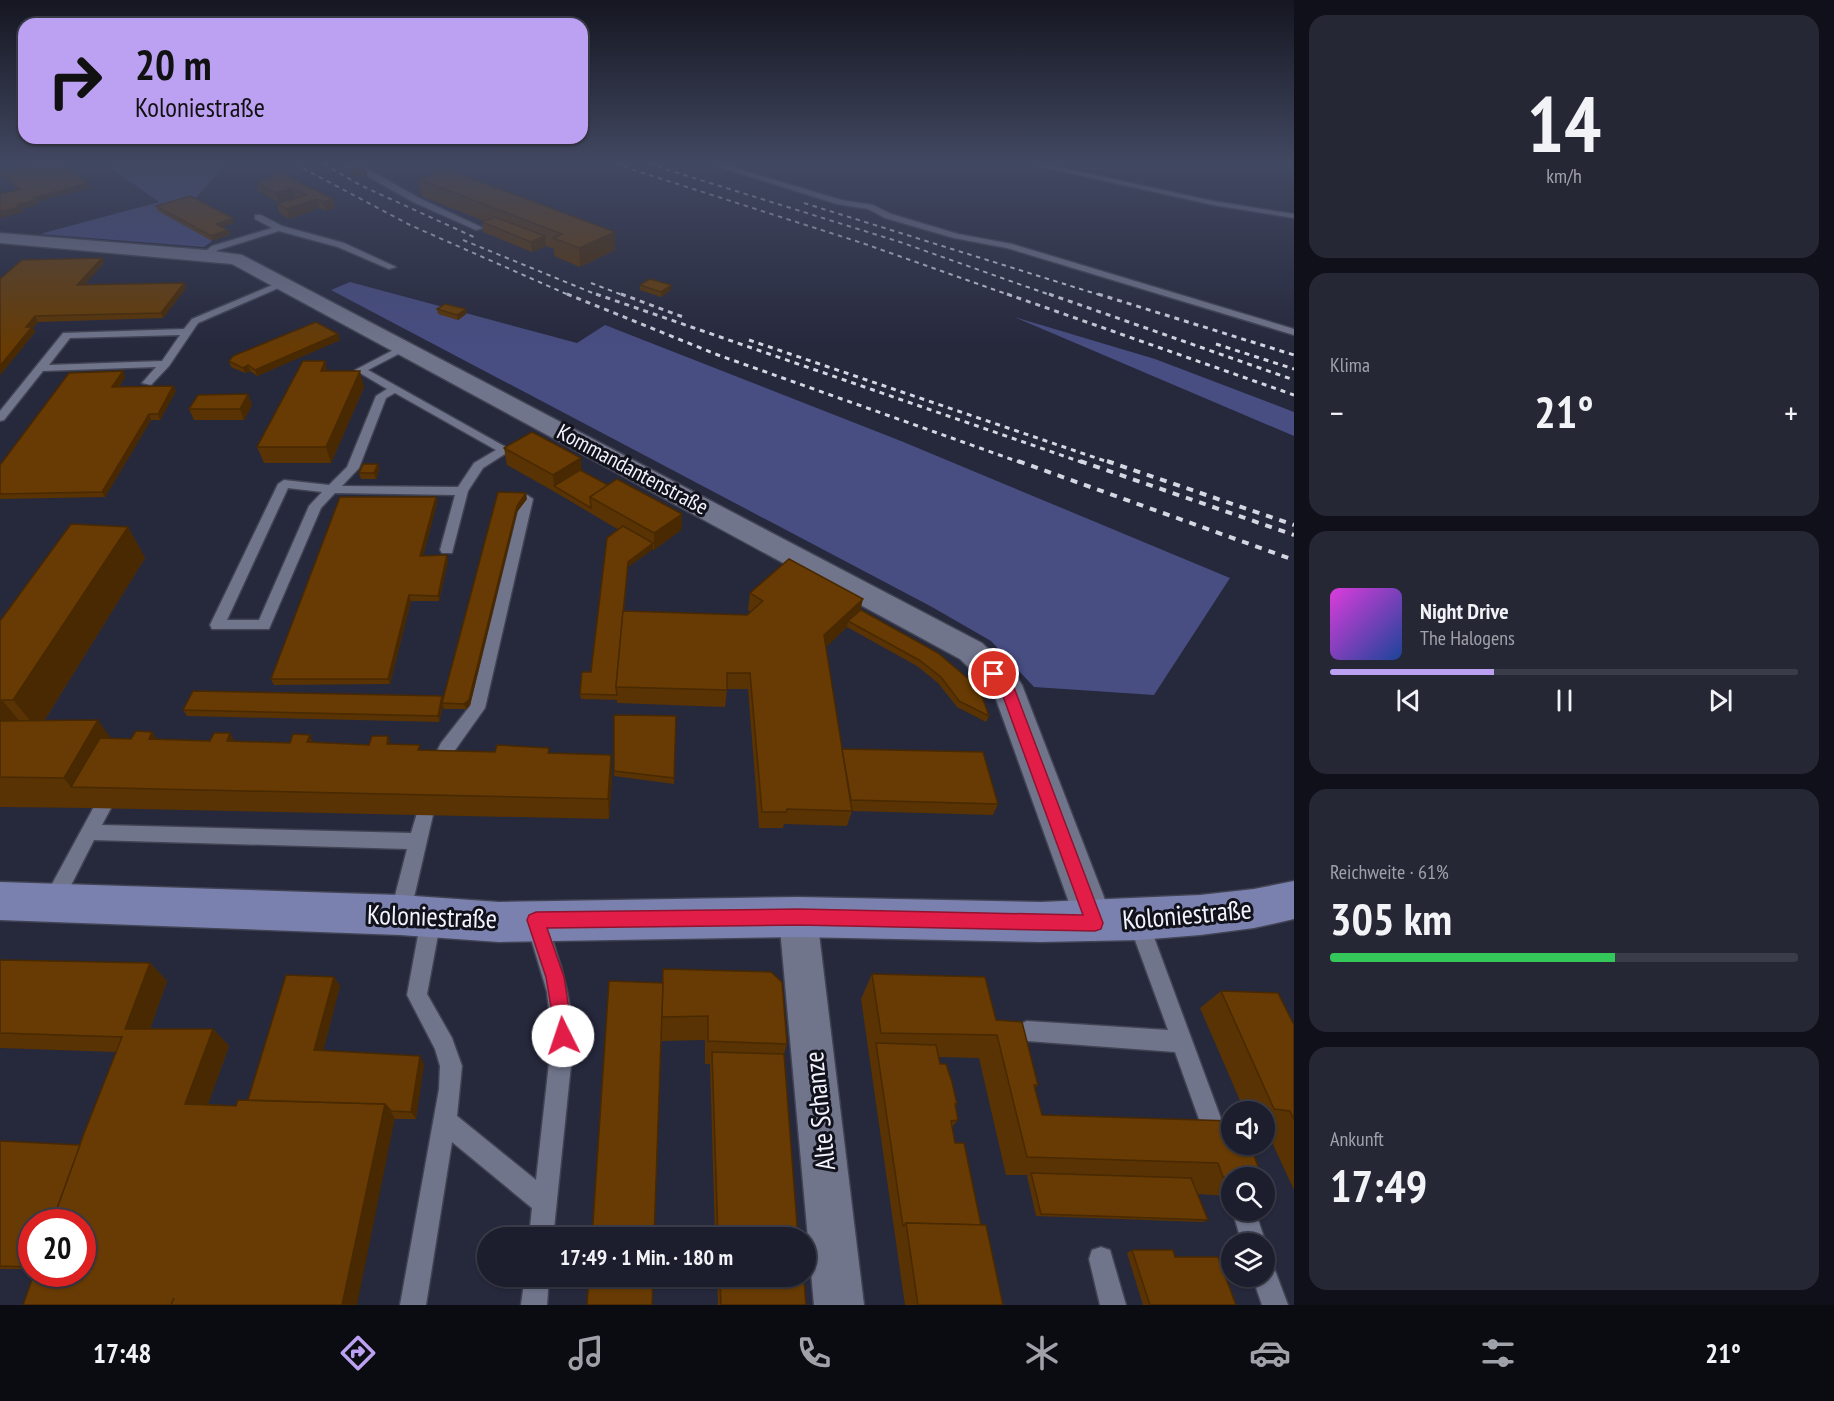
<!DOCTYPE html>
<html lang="de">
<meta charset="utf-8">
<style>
:root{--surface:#1c1e2d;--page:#252735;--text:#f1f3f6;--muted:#a0a2aa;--line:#3a3c49;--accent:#bca0f2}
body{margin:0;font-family:"PT Sans Narrow",sans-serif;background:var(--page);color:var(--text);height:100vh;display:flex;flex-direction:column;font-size:22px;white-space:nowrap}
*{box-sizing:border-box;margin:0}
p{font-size:20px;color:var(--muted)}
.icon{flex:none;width:33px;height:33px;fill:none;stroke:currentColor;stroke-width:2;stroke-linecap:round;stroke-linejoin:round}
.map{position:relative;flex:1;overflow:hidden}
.sheet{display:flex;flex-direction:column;gap:15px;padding:15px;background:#0f1019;width:540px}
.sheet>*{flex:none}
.banner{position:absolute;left:18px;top:18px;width:570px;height:126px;border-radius:18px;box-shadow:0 2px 4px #0004,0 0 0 2px var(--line);background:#bca0f2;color:#111;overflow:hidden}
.fabs{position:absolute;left:1221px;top:1101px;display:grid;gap:12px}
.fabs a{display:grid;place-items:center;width:54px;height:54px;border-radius:50%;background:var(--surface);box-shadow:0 2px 4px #0004,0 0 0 2px var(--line);font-size:30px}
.speed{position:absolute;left:18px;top:1209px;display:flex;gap:12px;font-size:30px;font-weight:700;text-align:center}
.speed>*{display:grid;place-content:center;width:78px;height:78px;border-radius:50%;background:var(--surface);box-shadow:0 2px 4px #0004,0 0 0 2px var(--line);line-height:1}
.speed .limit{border:9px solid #d22;background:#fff;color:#111}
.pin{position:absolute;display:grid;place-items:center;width:51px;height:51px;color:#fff;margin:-26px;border:3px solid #fff;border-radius:50%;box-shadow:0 2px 6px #0007}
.me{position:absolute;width:66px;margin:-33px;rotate:356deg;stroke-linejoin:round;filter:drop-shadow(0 0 4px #0008)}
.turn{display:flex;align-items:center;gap:21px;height:126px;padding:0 18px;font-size:27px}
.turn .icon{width:78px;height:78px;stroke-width:2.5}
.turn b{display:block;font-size:42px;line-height:51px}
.big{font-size:45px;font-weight:700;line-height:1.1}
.sheet .card{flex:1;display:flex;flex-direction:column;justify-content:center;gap:9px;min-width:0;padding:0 21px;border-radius:18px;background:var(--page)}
.sheet .dial{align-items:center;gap:0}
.dial b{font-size:78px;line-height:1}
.song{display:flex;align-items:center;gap:18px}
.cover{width:72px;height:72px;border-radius:9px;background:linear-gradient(135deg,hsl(300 70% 55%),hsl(220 70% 35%))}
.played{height:6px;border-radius:3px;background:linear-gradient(90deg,var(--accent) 35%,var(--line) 35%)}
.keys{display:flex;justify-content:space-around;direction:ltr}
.heat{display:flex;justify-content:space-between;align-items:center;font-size:33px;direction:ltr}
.charge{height:9px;border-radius:4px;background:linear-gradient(90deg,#34c759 61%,var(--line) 0)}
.trip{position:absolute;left:477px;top:1227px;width:339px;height:60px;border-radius:30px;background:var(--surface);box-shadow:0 2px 4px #0004,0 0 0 2px var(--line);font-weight:700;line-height:60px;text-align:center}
.tab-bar{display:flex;height:96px;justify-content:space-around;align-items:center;background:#0b0c12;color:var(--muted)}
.tab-bar .icon{width:42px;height:42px}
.tab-bar .current{color:var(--accent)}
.tab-bar b{font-size:27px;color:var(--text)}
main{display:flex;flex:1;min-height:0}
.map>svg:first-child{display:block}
</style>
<main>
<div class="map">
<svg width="1294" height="1305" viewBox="0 0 1294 1305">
<rect width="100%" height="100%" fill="#26283c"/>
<g fill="#484d82">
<path d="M105 164H225L195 199 212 241 204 247 40 234 159 202Z"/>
<path d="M350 282 577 343 605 325 901 441 1230 578 1154 695 1034 687 991 641 932 607 331 290Z"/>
<path d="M1014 317 1155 359 1294 412V436Z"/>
</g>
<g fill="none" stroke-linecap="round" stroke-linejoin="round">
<g stroke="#414353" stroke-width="3">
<g id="lane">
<path d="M342 164H353L368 169 419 198 483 228 476 230 413 202 362 173Z"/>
<path d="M710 164H722L841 200 873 205 891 214 958 234 1012 244 1294 329V335L1007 248 954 238 885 218 868 209 837 204Z"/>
<path d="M1029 164H1044L1213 201 1294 214V218L1213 205Z"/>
<path d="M255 215H261L282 226 344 243 396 267 389 269 338 247 279 231 218 250 209 257H203V253L212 246 272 228 255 219Z"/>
<path d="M282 281 290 283 198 323 169 366 151 385 142 383 156 367 43 371 4 420 0 421V411L63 333 184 329 192 319ZM180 335 162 361 49 365 70 338Z"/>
<path d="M401 346 410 348 368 370 511 450 483 468 468 491 452 553H442L440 550 455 495 335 493 321 508 269 629H212L210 625 278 484 284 480 329 485 347 467 376 396 387 389 355 370ZM395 393 496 450 474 463 458 487 342 486 359 468 386 398ZM288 488 322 492 309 506 259 620H227Z"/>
<path d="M527 495 533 499 485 708 453 753 442 774 436 776 430 774 428 769 441 743 470 706 521 499Z"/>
<path d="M102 801 108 803 111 808 102 825 411 833 418 810 424 807 430 810 433 815 410 915 407 921 400 924 393 921 390 915 407 849 94 840 60 907 53 910 46 907 44 901 46 895 96 803Z"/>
<path d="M431 910 438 913 441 919 427 994 452 1038 462 1066 457 1116 536 1180 552 1036 547 992 526 922 529 916 536 913 543 916C559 953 570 995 574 1036L553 1238H529L532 1208 452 1142 426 1305H400L439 1089 440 1066 435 1049 407 995 421 919 424 913Z"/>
<path d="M1138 912 1145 915 1148 921 1243 1178H1232V1189L1224 1186 1220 1178 1175 1052 1027 1041 1020 1038 1017 1031 1020 1024 1027 1021 1168 1030 1128 921 1131 915Z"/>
<path d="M1232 1209 1255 1210 1266 1244 1264 1248V1244H1242Z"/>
<path d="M1101 1247 1110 1250 1126 1305H1100L1089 1259 1092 1250Z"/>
<path d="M1264 1262 1273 1265 1288 1305H1262L1252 1276H1264Z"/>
<path d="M525 1276H549L547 1305H521Z"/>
</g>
</g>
<g stroke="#414353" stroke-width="3">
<g id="street">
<path d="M0 233 206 250 242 255 982 643 1017 677 1022 685 1114 923 1109 936 1095 941 1081 936 993 691 960 659 232 264 0 243Z"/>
<path d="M798 899 812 904 817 917 864 1305H814L779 917 784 904Z"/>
</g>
</g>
<g stroke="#414353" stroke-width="3">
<path id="primary" d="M1294 881V919L1254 928 1200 935 1139 940 1041 942 798 937 499 942 400 935 0 920V882L400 895 499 902 798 897 1041 902 1200 895 1254 889Z"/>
</g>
<use href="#lane" fill="#71758c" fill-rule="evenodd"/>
<use href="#street" fill="#71758c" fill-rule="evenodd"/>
<use href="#primary" fill="#7b81af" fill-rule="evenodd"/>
<g stroke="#d4d6e2" stroke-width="2" stroke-dasharray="4.5 4.5" stroke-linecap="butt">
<path d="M295 164 410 225 571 296"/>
<path d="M324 164 360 185 476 238"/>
<path d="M615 164 862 243 1012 296"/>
<path d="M649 164 900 242 1053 296"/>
<path d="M804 203 1103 296"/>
<path d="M463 240 600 296"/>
<path d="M591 283 625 296"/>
</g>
<g stroke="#d4d6e2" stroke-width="3" stroke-dasharray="5 5" stroke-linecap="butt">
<path d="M567 294 718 355 1022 463"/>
<path d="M596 294 1084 463"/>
<path d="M621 294 686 318"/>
<path d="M1007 294 1294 395"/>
<path d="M1049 294 1294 380"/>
<path d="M1098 294 1294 355"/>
<path d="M749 340 1111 463"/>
<path d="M1216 344 1294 369"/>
</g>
<g stroke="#d4d6e2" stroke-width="4" stroke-dasharray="7 7" stroke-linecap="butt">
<path d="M1018 461 1294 560"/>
<path d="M1080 461 1294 535"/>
<path d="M1107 461 1294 525"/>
</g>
</g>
<g fill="#593303">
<path d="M348 169 366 171 367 176 358 178 349 173Z"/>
<path d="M0 172 88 183 90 188 46 199 37 202 38 205 21 209 23 212 0 218V194L19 190 2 176Z"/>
<path d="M267 176 333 199 335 208 326 211 319 208 289 219 279 213 277 204 296 198 294 197 278 202 259 192 256 183 268 179Z"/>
<path d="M418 179 615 250 580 267 554 256V249L546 246 532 252 483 232 482 222 484 221 421 196Z"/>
<path d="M156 206 234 223 222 227 228 230 230 235 212 241 158 211Z"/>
<path d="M104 263 84 285 184 283 186 288 163 318 38 322 33 328 35 332 0 375V279Z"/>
<path d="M640 285H671V290L661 297 640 290Z"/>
<path d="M437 309 466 314 458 320 438 314Z"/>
<path d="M338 334 340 340 257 376 250 371 245 373 231 367 229 361Z"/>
<path d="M123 371 125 377 119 387 173 386 176 391 160 420H151L105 497 0 499V465Z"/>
<path d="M328 371 364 387 331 463H264L257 447Z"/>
<path d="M248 394 252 405 244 420H194L189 409Z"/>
<path d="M504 448 582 471 608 485 682 514 681 530 654 550 653 549 628 567 624 611 747 615 751 612 748 610 750 593 861 610 989 716 986 722 957 707 938 683 917 666 847 627 826 647 842 749 998 804 993 815 852 811 847 826 784 824 783 828H759L748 689H727L725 707 617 703V700L581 699 580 694 591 672 619 530 555 492 507 465Z"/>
<path d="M378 464 379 470 376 479H361L359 473Z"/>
<path d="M498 492 527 499 517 512 470 705 466 709H444L443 706 439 722 187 716 183 710 443 699Z"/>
<path d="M436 497 437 503 423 556 448 561 439 601H411L390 684 274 685 271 679Z"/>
<path d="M128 527 145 558 44 721 111 739H131L152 732 157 739 369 745 388 736 391 744 421 750 495 752 549 748V753L612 776 609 819 89 808 0 807V621Z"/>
<path d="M614 715 676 716 674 784 614 776Z"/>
<path d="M0 960 150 963 167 981 150 1029H213L229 1046 208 1104 236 1106 248 1100 334 977 340 986 323 1051 424 1064 416 1119H395L82 1274 32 1222V1269H0V1141L80 1145 116 1052 0 1048Z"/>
<path d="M663 969 787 1044 784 1054 798 1238H715L710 1064H705V1040L661 1041Z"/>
<path d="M872 974 996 1020 1038 1085 1035 1088 1042 1115 1232 1121V1194L1228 1196 1198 1194 1208 1220 1202 1222 1036 1216 1027 1176 1028 1175H1006L979 1058 939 1057 940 1064 957 1104 955 1107 958 1120 952 1127 955 1143 981 1225 1003 1305H905L861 999Z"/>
<path d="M1221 991 1294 1025V1190L1264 1125V1112H1245L1200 1008Z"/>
<path d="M1132 1250 1236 1305H1143L1127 1253Z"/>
<path d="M717 1276H802L806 1305H718Z"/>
</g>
<g fill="#482902">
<path d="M366 171 367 176 358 178 357 174Z"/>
<path d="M88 183 90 188 46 199 37 202 38 205 21 209 23 212 0 218V212L33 198Z"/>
<path d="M292 188 294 197 278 202 276 193Z"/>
<path d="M317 199 319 208 289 219 287 209Z"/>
<path d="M333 199 335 208 326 211 323 202Z"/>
<path d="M233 218 234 223 217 228 216 224Z"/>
<path d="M228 230 230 235 212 241 211 236Z"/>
<path d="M615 232V250L580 267 579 248Z"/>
<path d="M545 236 546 246 532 252 531 242Z"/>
<path d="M102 258 104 263 80 290 77 285Z"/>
<path d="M184 283 186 288 163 318 161 313Z"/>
<path d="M671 285V290L661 297V292Z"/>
<path d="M466 309V314L458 320 457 315Z"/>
<path d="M35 316 38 322 33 328 35 332 0 375V366L26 327Z"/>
<path d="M338 334 340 340 257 376 255 370Z"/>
<path d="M325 361 329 377 321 371Z"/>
<path d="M248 365 250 371 245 373 243 368Z"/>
<path d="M123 371 125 377 115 392 112 387Z"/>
<path d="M360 371 364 387 331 463 326 447Z"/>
<path d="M173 386 176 391 160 420 158 414Z"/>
<path d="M248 394 252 405 244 420 240 409Z"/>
<path d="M149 414 151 420 105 497 102 492Z"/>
<path d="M581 458 582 475 554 486 553 475Z"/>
<path d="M378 464 379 470 376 479 374 473Z"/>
<path d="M526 493 527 499 517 512 470 705 466 709 464 704 517 506Z"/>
<path d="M436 497 437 503 422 561 420 556Z"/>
<path d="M682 514 681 530 654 550V533Z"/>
<path d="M128 527 145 558 38 730 13 700Z"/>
<path d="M653 543V549L628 567 618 687 628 562Z"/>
<path d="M447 555 448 561 439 601 438 596Z"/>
<path d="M409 595 411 601 390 684 388 679Z"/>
<path d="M863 599 859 616 848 621 847 627 821 652 824 635Z"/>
<path d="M442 696 444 702 442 703 443 706 439 722 438 716Z"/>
<path d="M2 700 27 730 0 734V703Z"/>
<path d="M98 720 120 751 71 787 64 778Z"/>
<path d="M152 732 166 753 149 739Z"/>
<path d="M230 733 242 754 227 741Z"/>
<path d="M310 735 320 756 307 742Z"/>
<path d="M388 736 396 757 387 744Z"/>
<path d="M611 755 612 776 609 819 608 799Z"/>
<path d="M150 963 167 981 144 1045 125 1029Z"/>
<path d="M334 977 340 986 321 1059 314 1050Z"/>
<path d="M213 1029 229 1046 203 1118 185 1104Z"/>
<path d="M420 1056 424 1064 416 1119 411 1112Z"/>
<path d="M385 1104 395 1118 357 1305H342Z"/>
</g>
<g fill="#673b03" stroke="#482902" stroke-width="1.5">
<path d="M31 164H62L88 183 33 198 36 200 17 205 20 207 0 212V194L21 189 0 172Z"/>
<path d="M357 166 366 171 357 174 348 169Z"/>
<path d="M446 169 615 232 579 248 553 238 562 234 418 179Z"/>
<path d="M280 172 333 199 323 202 317 199 287 209 277 204 306 195 292 188 276 193 256 183 272 178 267 176Z"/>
<path d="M190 196 233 218 216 224 228 230 211 236 156 206Z"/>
<path d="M495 217 545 236 531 242 482 222Z"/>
<path d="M102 258 77 285 184 283 161 313 35 316 26 327H32L0 366V279L22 260Z"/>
<path d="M650 279 671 285 661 292 640 285Z"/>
<path d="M445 304 466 309 457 315 437 309Z"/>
<path d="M316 322 338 334 255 370 248 365 243 368 229 361 233 356Z"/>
<path d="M303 361H325L321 371H360L326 447H257Z"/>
<path d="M123 371 112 387 173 386 158 414H149L102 492 0 494V465L69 373Z"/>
<path d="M248 394 240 409H189L198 395Z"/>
<path d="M532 432 581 458 553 475 504 448Z"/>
<path d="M363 464H378L374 473H359Z"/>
<path d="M580 470 608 485 590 497 591 508 554 486Z"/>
<path d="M617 479 682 514 654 533 590 497Z"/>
<path d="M498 492 526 493 517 506 469 700 464 704 442 703Z"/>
<path d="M340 497H436L420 556 447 555 438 596 409 595 388 679H271Z"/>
<path d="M71 524 128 527 13 700H2L0 703V621Z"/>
<path d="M623 526 653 543 628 562 616 687 617 695 580 694 582 672H591L607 538Z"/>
<path d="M789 559 863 599 824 635 852 811 787 809 786 812H762L750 673H727V690L616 687 623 611 747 615 763 601 750 593Z"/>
<path d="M861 610 938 653 972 682 983 699 989 716 959 701 941 677 919 660 848 621Z"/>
<path d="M193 691 442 696 438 716 183 710Z"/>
<path d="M614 715 676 716 674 778 614 771Z"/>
<path d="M98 720 64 778 0 777V721Z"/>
<path d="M136 731 152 732 149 739 210 741 214 733H230L227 741 290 743 293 734 310 735 307 742 369 745 372 736H388L387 744 420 745 418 750 495 752 497 745 549 748 548 753 611 755 608 799 71 787 100 738 131 739Z"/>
<path d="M842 749 983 752 998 804 851 800Z"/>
<path d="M0 960 150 963 125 1029H213L185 1104 236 1106 238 1100 385 1104 342 1305H171L174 1298 171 1305H23L34 1274H82V1222H52L83 1136 122 1037 0 1033Z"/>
<path d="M663 969 771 972 782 982 787 1044 708 1041V1016L662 1017Z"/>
<path d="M872 974 985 977 996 1020 1022 1022 1038 1085H1034L1042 1115 1232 1121V1144H1250L1262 1178 1223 1177 1218 1163 1027 1157 997 1035 881 1033Z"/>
<path d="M286 975 334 977 314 1050 420 1056 411 1112 391 1111 385 1104 248 1100Z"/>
<path d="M609 981 663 983 654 1238H592Z"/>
<path d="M1221 991 1278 993 1294 1025V1120L1290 1111 1274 1109Z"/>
<path d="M876 1043 936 1045 940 1064H946L952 1082 957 1104H955L958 1120 951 1121 955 1143H964L981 1225 906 1223 903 1226Z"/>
<path d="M712 1052 784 1054 798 1238H718Z"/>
<path d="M0 1141 80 1145 52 1222H32V1267L0 1266Z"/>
<path d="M1031 1173 1191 1178 1208 1220 1041 1214Z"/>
<path d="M906 1223 986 1225 1003 1305H918Z"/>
<path d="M1132 1250H1173L1175 1257H1218L1236 1305H1150Z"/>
<path d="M589 1276H653L652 1305H587Z"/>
<path d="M719 1276H802V1281L720 1279 719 1281Z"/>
<path d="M720 1279 804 1281 806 1305H721Z"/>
</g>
<linearGradient id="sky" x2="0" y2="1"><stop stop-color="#151621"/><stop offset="0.47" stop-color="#414861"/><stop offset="1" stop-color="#414861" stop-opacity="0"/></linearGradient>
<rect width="1294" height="347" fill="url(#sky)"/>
<path fill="#e11d48" stroke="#92132f" stroke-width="1.5" d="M994 668 999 670 1013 685 1103 923 1101 929 1095 931 798 925 547 928 564 977 573 1036 570 1043 563 1046 557 1043 546 977 527 920 529 915 536 912 798 909 1083 915 1000 688 987 674Z"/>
<g text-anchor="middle" stroke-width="6" stroke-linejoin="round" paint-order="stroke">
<g font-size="22" fill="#f1f3fe" stroke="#11121b">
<text transform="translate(633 469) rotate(28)" y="8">Kommandantenstraße</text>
</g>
<g font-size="27" fill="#f1f3fe" stroke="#11121b">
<text transform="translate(1187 915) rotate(-5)" y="9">Koloniestraße</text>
<text transform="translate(432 917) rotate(2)" y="9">Koloniestraße</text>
<text transform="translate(820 1111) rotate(-96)" y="9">Alte Schanze</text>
</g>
</g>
</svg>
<div class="fabs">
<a><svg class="icon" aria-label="sound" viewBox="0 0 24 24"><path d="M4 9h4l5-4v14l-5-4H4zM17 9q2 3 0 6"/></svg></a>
<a><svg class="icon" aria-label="search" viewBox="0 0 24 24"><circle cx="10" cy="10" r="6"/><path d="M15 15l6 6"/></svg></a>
<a><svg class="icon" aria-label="layers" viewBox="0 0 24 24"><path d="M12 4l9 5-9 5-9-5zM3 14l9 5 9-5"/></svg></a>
</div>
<div class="speed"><div class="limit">20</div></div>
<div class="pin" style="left:994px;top:674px;background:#d93025"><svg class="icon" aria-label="arrive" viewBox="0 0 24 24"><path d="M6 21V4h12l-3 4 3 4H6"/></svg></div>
<svg class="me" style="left:563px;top:1036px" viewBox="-20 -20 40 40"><circle r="19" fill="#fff"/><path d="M0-13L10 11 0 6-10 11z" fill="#e11d48"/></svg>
<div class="trip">17:49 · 1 Min. · 180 m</div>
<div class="banner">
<div class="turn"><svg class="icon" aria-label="right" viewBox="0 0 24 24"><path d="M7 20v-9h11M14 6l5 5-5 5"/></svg><div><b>20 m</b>Koloniestraße</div></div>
</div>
</div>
<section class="sheet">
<div class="card dial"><b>14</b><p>km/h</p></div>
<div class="card"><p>Klima</p>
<div class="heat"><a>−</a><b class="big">21°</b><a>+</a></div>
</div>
<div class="card">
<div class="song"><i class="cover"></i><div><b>Night Drive</b><p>The Halogens</p></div></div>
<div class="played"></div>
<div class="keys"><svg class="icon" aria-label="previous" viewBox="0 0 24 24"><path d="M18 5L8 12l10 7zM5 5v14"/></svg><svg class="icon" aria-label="pause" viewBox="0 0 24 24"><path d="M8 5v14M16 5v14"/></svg><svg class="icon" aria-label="next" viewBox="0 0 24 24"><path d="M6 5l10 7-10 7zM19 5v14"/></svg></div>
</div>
<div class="card"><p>Reichweite · 61%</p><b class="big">305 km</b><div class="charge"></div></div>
<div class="card"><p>Ankunft</p><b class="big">17:49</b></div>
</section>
</main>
<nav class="tab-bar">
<b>17:48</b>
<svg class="icon current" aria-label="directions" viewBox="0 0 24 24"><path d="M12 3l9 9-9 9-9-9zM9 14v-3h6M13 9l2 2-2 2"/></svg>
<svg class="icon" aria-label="music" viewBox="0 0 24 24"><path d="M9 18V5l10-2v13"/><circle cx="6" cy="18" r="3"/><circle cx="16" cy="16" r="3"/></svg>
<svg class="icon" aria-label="phone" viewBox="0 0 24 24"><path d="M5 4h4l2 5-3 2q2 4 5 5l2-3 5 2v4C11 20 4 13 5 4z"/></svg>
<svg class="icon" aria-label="climate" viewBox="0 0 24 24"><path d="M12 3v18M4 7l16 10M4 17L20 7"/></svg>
<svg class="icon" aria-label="car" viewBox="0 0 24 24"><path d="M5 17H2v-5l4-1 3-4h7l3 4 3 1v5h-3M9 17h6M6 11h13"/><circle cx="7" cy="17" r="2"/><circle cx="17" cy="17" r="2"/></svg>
<svg class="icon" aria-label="filters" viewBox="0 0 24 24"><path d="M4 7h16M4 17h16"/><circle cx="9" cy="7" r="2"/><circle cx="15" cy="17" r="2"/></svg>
<b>21°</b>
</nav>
